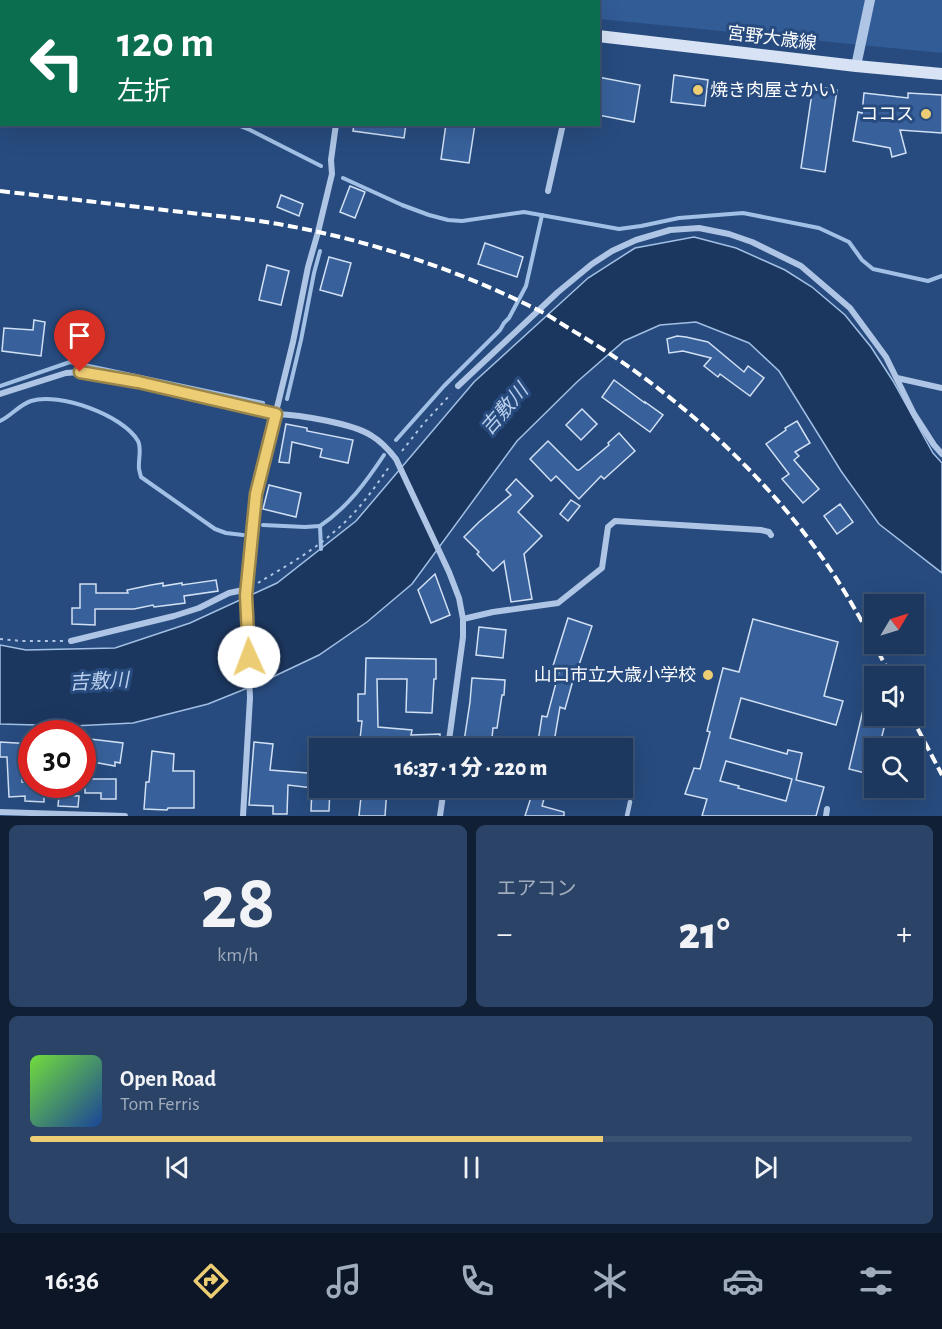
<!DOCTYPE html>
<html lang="ja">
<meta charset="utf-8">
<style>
:root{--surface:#1d385e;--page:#2a4367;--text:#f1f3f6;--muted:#a0acbc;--line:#3b5273;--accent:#edcd74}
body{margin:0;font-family:"Alegreya Sans","Noto Sans JP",sans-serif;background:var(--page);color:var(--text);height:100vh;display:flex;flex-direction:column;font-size:22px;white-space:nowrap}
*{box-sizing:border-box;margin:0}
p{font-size:20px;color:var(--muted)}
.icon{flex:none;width:33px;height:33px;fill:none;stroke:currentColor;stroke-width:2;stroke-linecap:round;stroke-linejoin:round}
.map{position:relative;height:816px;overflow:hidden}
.drawer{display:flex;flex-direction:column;gap:9px;padding:9px;background:#101f34;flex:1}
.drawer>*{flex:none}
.banner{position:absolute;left:0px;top:0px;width:600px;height:126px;box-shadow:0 6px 24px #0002,0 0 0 2px var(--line);background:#0b6e4f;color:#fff;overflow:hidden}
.needle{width:39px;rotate:52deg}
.fabs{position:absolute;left:864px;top:594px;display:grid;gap:12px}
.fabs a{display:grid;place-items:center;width:60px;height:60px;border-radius:0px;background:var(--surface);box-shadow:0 6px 24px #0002,0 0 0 2px var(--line);font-size:30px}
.speed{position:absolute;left:18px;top:720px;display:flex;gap:12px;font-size:30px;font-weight:700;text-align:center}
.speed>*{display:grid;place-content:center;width:78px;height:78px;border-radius:50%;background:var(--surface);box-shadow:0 6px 24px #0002,0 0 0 2px var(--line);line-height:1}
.speed .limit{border:9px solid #d22;background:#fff;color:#111}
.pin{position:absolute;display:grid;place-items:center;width:51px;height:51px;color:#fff;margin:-62px -26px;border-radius:50% 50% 50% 0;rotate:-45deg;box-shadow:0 0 6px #0007}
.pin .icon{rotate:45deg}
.me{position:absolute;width:66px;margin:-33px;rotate:358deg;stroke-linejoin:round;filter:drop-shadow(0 0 4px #0008)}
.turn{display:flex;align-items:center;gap:21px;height:126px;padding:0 18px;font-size:27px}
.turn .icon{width:78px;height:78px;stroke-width:2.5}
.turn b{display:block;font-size:42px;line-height:51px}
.big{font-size:45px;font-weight:800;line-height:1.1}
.drawer .tile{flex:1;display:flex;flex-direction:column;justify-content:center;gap:9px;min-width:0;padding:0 21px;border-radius:9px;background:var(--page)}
.drawer .dial{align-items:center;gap:0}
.dial b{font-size:78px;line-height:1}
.song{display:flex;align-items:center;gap:18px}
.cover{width:72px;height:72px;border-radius:9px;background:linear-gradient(135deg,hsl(100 70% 55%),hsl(220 70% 35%))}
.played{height:6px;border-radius:3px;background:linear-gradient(90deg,var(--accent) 65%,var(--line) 65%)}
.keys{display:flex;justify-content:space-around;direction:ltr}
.heat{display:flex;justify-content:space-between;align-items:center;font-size:33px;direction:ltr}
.drawer .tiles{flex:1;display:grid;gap:9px;grid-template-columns:1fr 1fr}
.tile:last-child{grid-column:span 2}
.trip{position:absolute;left:309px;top:738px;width:324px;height:60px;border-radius:0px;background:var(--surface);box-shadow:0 6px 24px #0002,0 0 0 2px var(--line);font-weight:800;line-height:60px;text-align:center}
.dock{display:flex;height:96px;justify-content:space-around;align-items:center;background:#0c1626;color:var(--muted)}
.dock .icon{width:42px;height:42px}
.dock .active{color:var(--accent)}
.dock b{font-size:27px;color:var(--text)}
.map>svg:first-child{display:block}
</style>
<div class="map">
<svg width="942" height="816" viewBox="0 0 942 816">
<rect width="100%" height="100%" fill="#274b7e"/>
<path fill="#325c96" d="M403 0H942V53L599 19 598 2H418Z"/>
<path fill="#1c375f" stroke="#a2c0e5" stroke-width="1.5" d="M694 237 736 248 785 270 812 287 845 315 871 347 893 381 933 453 942 463V573L879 524 841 471 779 371 749 343 696 322 660 325 624 341 578 381 517 441 412 584 367 622 319 655 260 683 208 704 133 723 73 726 0 724V645L26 650 115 648 190 623 277 583 356 521 474 382 588 278 635 248Z"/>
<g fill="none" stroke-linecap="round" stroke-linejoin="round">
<g stroke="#a2c0e5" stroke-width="4">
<path d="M0 70H2"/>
<path d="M235 124 250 130 321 166"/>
<path d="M343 178 402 205 429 215 448 220 462 221 524 212 619 229 641 226 679 218 743 213 819 228 849 242 862 260 873 269 928 281 942 276"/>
<path d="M0 386 70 362 263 403"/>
<path d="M287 399 301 340 314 273 320 251"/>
<path d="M0 421C11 416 19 405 31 401 59 392 123 415 138 441 142 449 138 460 139 469 139 469 141 477 141 477L215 529 226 533 243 535"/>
<path d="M396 440 444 386 500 330 504 323 509 318 526 286 542 215"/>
<path d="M263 525 305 527 320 526"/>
<path d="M321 549 320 526C348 507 366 482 384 455"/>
</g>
</g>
<g fill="#38619b" stroke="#d1e0f4" stroke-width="1.5" fill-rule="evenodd">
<path d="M674 75 708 80 705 106 671 102Z"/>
<path d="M598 77 640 85 634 122 598 115Z"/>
<path d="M813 86 837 90 825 172 801 168Z"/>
<path d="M864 93 908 98V93L942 95V133L900 130 906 153 892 157 890 148 853 141 858 112 862 113Z"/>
<path d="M354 124H406L404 138 353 131Z"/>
<path d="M446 124H475L469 163 441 159Z"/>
<path d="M350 186 365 192 355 218 340 212Z"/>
<path d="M281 195 303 204 299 216 277 207Z"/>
<path d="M485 243 523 257 517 277 478 264Z"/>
<path d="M329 257 351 263 342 296 320 290Z"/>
<path d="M267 265 289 271 281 305 259 300Z"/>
<path d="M34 320 45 322 41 356 2 351 4 328 33 330Z"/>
<path d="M677 336 686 337 708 342 744 372 748 366 764 378 750 396 720 374 718 377 704 366 711 358 683 351 669 353 667 339Z"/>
<path d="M614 380 645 403V402L663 415 650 432 602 397Z"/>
<path d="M582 409 597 424 581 440 566 425Z"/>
<path d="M797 421 810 443 795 452 799 456 794 460 819 489 803 503 782 479 789 474 766 444 786 430 785 428Z"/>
<path d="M286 424 307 428V431L353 440 348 463 320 457 322 449 292 442 289 463 279 462Z"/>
<path d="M619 433 635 451 604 479 601 476 579 499 556 476 551 481 530 459 548 441 577 470H579L609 445 608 443Z"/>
<path d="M516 479 533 496 518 512 542 536 524 554 532 599 511 602 504 561 493 571 477 554 479 552 464 537 479 522 511 495 506 490Z"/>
<path d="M269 485 301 493 296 517 263 509Z"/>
<path d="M571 500 580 506 568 521 560 514Z"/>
<path d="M840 504 853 522 837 534 824 516Z"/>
<path d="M435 574 450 615 431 623 418 590Z"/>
<path d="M216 580 218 591 184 596 185 603 154 607 153 605 134 609H95V625L72 624V608H80V584H96V593H128L127 590 151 585 163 583V586L182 583V585Z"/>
<path d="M568 618 592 626 576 674 575 673 565 709 560 707 553 748H537L542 716 547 717 560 668 553 666Z"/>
<path d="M753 619 838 642 824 696 843 701 836 725 741 698 730 738 787 754 788 750 802 753 796 780 824 787 816 816H702L707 799 685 794 694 768 700 769 710 732 707 731 723 668 739 672ZM726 761 792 779 786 801 738 788 739 786 720 781Z"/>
<path d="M479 627 506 630 503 658 476 655Z"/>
<path d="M366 658 436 659V679H434L432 713 406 712 407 679H377L378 727 412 730 411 735 440 734V746H413L379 743 378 748H359L362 721H358V694H365Z"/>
<path d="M472 678 505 680 504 695H502L497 728H493L491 748H463L470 702Z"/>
<path d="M864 706 874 708V716H887L879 748H874V768L873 775 849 769Z"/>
<path d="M90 739 123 743 120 763 115 762V766L82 760V748L88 750Z"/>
<path d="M0 742 32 744V761H21L22 782 32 783V784H44V802L25 801V796L9 797 7 757H0Z"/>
<path d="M254 742 273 744 270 770 320 774V788H330L329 811H311L312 788H313L288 785 287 814H273V806L249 805Z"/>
<path d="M152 751 174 754 173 771H194V808H168L167 810 144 809 146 782H149Z"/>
<path d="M85 779H116V799H101V793H85Z"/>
<path d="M362 788H387L385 816H359Z"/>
<path d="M534 788H547L542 806 564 812V816H525Z"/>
<path d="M59 795 79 796 78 807 58 806Z"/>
</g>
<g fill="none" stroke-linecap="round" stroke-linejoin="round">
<g stroke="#aec5e5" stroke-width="2" stroke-dasharray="3 4.5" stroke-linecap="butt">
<path d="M402 451 424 423 451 394"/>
<path d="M258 583C284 567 312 552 335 531 357 513 373 490 389 467"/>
<path d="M0 639 22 641H63"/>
</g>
<g stroke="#aec5e5" stroke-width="4.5">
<path d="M469 2V0"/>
<path d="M627 816 630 802"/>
</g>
<g stroke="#aec5e5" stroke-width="6">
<path d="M359 2V0"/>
<path d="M548 191 563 124"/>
<path d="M897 378 942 388"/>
<path d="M458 386 558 292 592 264 612 251 636 240 670 230 699 228 729 234 752 242 801 266 850 308 886 357 914 414 934 445 942 454"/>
<path d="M0 394 66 373 80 372 138 382 276 414C299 415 353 423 372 436 382 442 389 450 396 459L449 572 459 598 463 619V637L448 748"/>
<path d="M463 619 493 612 558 603 602 568 608 527 615 521 761 530 769 532 771 535"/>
<path d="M71 641 174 616 199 608 229 593 248 589"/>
<path d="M0 812 125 816"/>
<path d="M243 816 250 698 246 595 256 494 293 342 308 267 318 232 332 174 331 160 336 124"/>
<path d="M440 816 444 788"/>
<path d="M826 816 827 809"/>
</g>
<path stroke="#aec5e5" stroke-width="10" d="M856 66 870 0"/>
<g stroke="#d7e3f5" stroke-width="12">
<path d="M198 0 212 2"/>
<path d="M598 36 856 66 942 74"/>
</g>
<g stroke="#fff" stroke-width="4" stroke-dasharray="10 4.5" stroke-linecap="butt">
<path d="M0 191C61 198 121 205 182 212 218 216 254 219 289 226 375 242 460 271 538 310 552 317 566 327 580 335 675 392 768 476 830 569 853 603 872 640 891 676"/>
<path d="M911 716 942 775"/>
</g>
</g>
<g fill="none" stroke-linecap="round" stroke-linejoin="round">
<g stroke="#9a854b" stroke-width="15">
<path id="route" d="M80 372 138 382 276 414 256 494 246 595 249 657"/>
</g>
<use href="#route" stroke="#edcd74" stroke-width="10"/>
</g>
<g fill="#edcd74" stroke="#274b7e" stroke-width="2">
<circle cx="698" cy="90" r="6"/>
<circle cx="926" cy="114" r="6"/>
<circle cx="708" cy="675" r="6"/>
</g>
<g text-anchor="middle" stroke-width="6" stroke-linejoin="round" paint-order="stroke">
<g font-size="18" fill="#fff" stroke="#274b7e">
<text transform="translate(772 38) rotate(7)" y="6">宮野大歳線</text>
</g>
<g font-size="18" fill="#fff" stroke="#274b7e" text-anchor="end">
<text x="710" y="96" text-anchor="start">焼き肉屋さかい</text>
<text x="914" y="120">ココス</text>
<text x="696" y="681">山口市立大歳小学校</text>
</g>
<g font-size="20" font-style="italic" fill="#b9cfed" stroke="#274b7e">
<text transform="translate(504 409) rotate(-49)" y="7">吉敷川</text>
<text transform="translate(99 681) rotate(-3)" y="7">吉敷川</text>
</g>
</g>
</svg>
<div class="fabs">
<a><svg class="needle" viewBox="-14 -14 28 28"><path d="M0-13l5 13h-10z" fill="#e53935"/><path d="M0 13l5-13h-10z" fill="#a0acbc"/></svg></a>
<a><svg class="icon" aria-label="sound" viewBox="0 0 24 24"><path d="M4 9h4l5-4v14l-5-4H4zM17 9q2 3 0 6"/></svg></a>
<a><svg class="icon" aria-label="search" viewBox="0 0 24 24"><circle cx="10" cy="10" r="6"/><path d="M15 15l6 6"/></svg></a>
</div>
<div class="speed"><div class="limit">30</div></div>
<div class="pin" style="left:80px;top:372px;background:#d93025"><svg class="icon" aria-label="arrive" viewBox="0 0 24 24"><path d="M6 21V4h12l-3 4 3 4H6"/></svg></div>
<svg class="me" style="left:249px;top:657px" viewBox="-20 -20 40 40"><circle r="19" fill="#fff"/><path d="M0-13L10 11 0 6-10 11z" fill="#edcd74"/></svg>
<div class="trip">16:37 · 1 分 · 220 m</div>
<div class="banner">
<div class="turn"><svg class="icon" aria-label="left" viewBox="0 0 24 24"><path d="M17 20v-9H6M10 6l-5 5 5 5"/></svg><div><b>120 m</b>左折</div></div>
</div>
</div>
<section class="drawer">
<div class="tiles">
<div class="tile dial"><b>28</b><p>km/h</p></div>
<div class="tile"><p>エアコン</p>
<div class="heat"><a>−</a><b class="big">21°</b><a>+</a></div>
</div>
<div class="tile">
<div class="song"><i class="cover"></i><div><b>Open Road</b><p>Tom Ferris</p></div></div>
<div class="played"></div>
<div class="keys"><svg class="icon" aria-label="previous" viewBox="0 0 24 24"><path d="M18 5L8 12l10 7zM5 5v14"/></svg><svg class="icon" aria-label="pause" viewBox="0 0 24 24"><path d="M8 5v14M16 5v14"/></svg><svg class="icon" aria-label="next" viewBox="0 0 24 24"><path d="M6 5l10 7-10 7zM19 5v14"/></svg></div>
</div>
</div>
</section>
<nav class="dock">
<b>16:36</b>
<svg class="icon active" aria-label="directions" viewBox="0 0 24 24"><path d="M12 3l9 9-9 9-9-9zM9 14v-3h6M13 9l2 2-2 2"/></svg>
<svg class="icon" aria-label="music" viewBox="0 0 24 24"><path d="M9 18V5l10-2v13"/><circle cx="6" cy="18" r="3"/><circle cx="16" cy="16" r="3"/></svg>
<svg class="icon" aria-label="phone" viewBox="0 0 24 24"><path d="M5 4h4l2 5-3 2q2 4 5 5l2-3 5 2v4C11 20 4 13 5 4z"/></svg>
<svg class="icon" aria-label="climate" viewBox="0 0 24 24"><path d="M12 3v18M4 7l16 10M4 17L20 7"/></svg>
<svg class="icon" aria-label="car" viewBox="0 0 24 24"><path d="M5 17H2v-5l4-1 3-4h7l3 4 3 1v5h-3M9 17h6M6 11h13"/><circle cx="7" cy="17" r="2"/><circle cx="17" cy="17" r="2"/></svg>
<svg class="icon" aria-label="filters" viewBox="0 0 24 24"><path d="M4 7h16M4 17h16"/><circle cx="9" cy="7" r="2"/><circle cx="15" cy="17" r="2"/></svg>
</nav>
